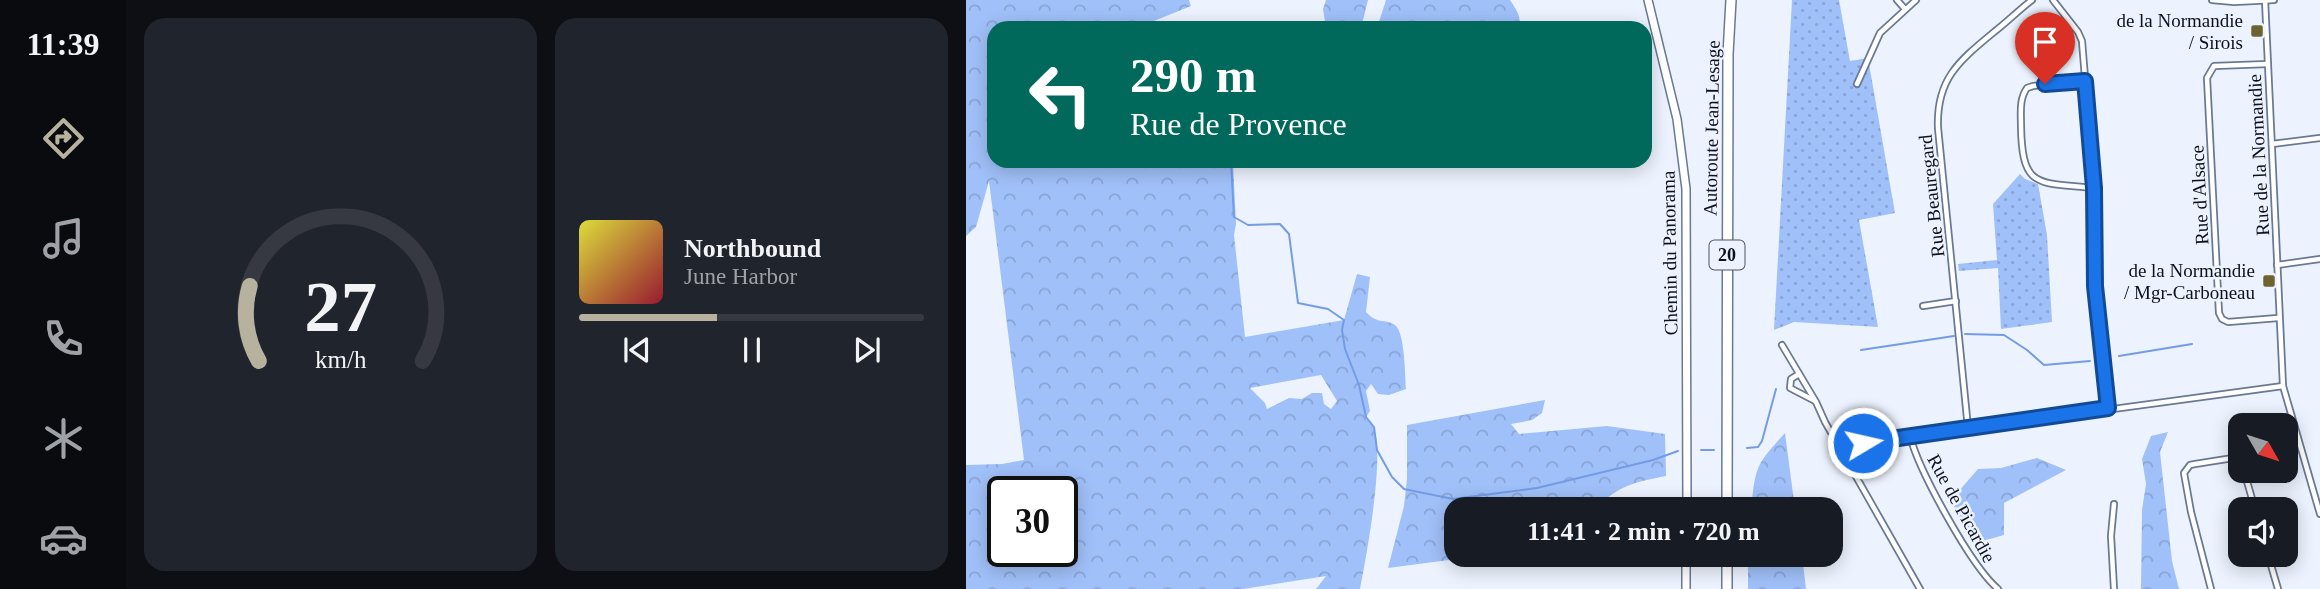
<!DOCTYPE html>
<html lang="fr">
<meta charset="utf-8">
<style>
:root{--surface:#171b24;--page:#20242c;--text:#f1f3f6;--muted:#9ea1a6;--line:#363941;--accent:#b6b29d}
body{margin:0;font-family:Georgia,serif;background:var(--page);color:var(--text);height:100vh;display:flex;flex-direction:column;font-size:26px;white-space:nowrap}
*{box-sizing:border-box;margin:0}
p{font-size:23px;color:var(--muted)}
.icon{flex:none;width:38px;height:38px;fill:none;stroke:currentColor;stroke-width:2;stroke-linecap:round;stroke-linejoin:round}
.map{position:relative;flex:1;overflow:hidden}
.sheet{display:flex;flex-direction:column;gap:18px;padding:18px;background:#0d0f14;width:840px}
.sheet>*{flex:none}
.banner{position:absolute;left:21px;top:21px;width:665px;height:147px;border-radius:21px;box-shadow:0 4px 18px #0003;background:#00695c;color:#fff;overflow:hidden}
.needle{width:46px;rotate:129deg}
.buttons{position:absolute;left:1262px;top:413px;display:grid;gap:14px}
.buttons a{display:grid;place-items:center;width:70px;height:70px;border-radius:14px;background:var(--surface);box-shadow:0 4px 18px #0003;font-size:35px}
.speed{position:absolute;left:21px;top:476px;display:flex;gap:14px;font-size:35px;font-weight:700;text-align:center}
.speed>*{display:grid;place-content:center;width:91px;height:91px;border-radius:50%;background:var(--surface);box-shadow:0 4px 18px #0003;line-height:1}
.speed .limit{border:4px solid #111;border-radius:10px;background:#fff;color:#111}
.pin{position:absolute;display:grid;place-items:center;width:60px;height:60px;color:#fff;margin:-72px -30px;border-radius:50% 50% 50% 0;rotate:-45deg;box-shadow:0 0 7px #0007}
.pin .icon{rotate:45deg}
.me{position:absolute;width:77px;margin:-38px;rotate:81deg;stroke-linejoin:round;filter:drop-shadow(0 0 5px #0008)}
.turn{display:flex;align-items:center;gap:24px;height:147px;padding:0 28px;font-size:32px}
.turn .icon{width:91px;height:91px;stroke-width:2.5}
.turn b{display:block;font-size:49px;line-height:60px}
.sheet .tile{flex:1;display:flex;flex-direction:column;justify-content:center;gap:10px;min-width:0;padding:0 24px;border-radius:21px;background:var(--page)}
.sheet .dial{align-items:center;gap:0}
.dial svg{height:182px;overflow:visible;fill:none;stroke:var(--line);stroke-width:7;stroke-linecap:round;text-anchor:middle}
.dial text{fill:var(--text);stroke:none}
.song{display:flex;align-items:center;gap:21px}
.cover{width:84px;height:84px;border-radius:10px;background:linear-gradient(135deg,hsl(60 70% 55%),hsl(350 70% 35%))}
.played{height:7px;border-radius:4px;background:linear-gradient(90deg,var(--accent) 40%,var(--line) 40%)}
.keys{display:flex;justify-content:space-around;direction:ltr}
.sheet .tiles{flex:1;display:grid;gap:18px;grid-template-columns:repeat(2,1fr)}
.trip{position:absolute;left:478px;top:497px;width:399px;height:70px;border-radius:21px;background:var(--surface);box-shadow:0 4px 18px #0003;font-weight:700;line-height:70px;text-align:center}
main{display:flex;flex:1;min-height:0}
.tab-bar{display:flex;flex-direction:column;width:126px;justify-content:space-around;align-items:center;background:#090b0e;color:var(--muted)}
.tab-bar .icon{width:49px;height:49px}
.tab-bar .current{color:var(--accent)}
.tab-bar b{font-size:32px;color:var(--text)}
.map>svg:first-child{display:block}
</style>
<main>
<nav class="tab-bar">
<b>11:39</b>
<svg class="icon current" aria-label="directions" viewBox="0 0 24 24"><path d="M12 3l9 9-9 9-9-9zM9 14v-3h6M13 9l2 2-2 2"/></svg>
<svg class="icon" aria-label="music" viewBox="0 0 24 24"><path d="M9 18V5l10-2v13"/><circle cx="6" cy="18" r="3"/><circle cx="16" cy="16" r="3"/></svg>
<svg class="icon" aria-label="phone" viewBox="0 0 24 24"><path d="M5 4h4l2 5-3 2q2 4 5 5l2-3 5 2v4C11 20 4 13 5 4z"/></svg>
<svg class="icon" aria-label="climate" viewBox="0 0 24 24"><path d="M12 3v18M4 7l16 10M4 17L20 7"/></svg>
<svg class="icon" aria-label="car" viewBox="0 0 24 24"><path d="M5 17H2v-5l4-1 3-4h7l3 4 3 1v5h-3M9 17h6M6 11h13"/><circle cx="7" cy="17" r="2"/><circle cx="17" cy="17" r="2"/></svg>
</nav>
<section class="sheet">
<div class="tiles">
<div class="tile dial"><svg viewBox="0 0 100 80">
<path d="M14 69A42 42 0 1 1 86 69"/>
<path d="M14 69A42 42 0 0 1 10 36" stroke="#b6b29d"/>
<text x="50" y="56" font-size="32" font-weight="700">27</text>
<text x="50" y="72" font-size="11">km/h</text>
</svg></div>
<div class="tile">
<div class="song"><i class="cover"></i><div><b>Northbound</b><p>June Harbor</p></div></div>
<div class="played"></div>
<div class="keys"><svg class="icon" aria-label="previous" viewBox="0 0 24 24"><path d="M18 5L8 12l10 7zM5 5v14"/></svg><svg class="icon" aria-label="pause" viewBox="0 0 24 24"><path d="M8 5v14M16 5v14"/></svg><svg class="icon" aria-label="next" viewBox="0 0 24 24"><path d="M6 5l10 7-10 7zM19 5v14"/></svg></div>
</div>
</div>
</section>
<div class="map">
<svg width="1354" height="589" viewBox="0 0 1354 589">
<defs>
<pattern id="grass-dots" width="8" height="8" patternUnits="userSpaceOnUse" patternTransform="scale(1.75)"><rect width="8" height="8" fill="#a0c0f9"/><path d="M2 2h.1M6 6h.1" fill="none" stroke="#89a4d5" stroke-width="1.8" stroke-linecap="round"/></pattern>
<pattern id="forest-crowns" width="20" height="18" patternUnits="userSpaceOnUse" patternTransform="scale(1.75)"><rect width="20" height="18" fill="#a0c0f9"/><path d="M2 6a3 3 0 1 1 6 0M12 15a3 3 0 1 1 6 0" fill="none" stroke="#89a4d5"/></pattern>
</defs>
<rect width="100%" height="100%" fill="#ecf3fe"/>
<g fill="url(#grass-dots)">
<path d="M826 0H873L884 61 902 58 929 213 893 220 912 327 828 322 808 330Z"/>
<path d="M1054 174 1059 179 1072 184 1081 235 1086 322 1035 329 1032 268 993 271 992 264 1031 260 1027 204Z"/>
</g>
<g fill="url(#forest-crowns)" fill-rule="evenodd">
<path d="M0 0H223L225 6 188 21 189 28H28V161H267L270 224 268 235 279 337 378 320 391 274 404 277 400 312C412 325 418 318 429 325 439 332 439 376 440 389L423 395 412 394 405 384 400 391 404 411 400 417C402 420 405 422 407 426 420 452 400 558 394 589H350L360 576 277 589H0V465L36 464 58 460 23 181 10 227 0 236ZM355 375 371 401 365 409 358 404 356 393H346L336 399 323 398 301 409 299 403 284 388ZM37 492H96V551H37Z"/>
<path d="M360 0H402L395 28H360L357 9Z"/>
<path d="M420 0H544C550 9 556 17 553 28H411Z"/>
<path d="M579 400 576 413 566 420 545 424 553 434 641 426 699 434 700 476C670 482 652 485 630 509H490V555H521L422 568 438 506 441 479V425Z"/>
<path d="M1202 432 1194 452 1206 561 1213 589H1175L1176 510 1180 484 1176 459 1185 436Z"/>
<path d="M819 433 829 509H785C790 466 789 466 819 433Z"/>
<path d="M1071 458 1100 470 1038 503V535L1006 544 985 500 1012 469 1035 468Z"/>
<path d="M782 555H836L840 589H782Z"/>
</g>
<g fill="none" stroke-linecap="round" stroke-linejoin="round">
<g stroke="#739ce5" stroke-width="2">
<path d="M265 161 268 217 282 225 314 224 323 234 332 303 362 309 378 320 376 330 379 349 393 385 400 417 408 427 411 450 426 477 438 489 487 499 571 488 687 460 712 451"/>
<path d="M999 334 1038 335 1061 350 1078 365 1124 361"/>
<path d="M895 350 988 336"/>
<path d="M1153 356 1226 344"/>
<path d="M781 448 792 447 796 441 810 389"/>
<path d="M735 450H748"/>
</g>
<g stroke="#6a7992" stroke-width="8">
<g id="street">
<path d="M931 0 939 9"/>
<path d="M1087 0 1112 32 1116 41 1128 188 1129 286 1142 408"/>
<path d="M1246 0 1268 2 1308 0"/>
<path d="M1299 0 1317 386 1354 514"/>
<path d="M1302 64 1248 66 1241 78 1253 313 1256 319 1262 322 1312 318"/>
<path d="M1119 81 1067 86 1061 88C1053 99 1055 113 1055 126 1056 190 1072 182 1128 188"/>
<path d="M891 84 914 33 950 0"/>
<path d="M1306 144 1354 138"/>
<path d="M1311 265 1354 259"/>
<path d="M957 306 990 301"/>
<path d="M816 345 850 402 859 422 954 589"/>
<path d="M833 374 825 379 824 388 849 401"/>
<path d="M1002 428 972 128C970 79 993 61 1028 32 1041 22 1053 10 1066 0"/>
<path d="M944 436C953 471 1005 566 1032 589"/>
<path d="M874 446 1317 386"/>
<path d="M1278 471 1289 509"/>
<path d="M1302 555 1312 589"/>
<path d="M1148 589 1145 536 1148 504"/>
<path d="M1245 589 1225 512 1218 473 1224 465 1229 464 1267 458 1274 462"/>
</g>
</g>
<g stroke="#6a7992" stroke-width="10">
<g id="secondary">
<path d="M682 0 711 119 720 189 721 509"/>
<path d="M720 589V555"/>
</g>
</g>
<g stroke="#6a7992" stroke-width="12">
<g id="highway">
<path d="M761 509 762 54 765 0"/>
<path d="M761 555V589"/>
</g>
</g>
<use href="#street" stroke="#fff" stroke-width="4.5"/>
<use href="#secondary" stroke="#fff" stroke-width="7"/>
<use href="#highway" stroke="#fff" stroke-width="9"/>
</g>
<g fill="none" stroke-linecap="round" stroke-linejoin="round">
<g stroke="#114b97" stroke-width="18">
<path id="route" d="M897 443 1142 408 1129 286 1128 188 1119 81 1079 84"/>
</g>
<use href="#route" stroke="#1a73e8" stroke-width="12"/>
</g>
<g fill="#6d6330" stroke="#ecf3fe" stroke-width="2.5">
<rect x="1284" y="24" width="14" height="14" rx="3.5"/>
<rect x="1296" y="274" width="14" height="14" rx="3.5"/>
</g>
<g text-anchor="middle" stroke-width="5" stroke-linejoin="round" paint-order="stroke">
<rect fill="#ecf3fe" stroke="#4f555f" stroke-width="2" x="743.5" y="240.5" width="35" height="29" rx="5"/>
<g font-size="18" font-weight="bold" fill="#0c111b">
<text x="761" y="261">20</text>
</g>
<g font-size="19" fill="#0c111b" stroke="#ecf3fe" text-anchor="end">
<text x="1277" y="27">de la Normandie<tspan x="1277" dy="22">/ Sirois</tspan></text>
<text x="1289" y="277">de la Normandie<tspan x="1289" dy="22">/ Mgr-Carboneau</tspan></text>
</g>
<g font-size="19" fill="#0c111b" stroke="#ecf3fe">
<text transform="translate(745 128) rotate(-89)" y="7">Autoroute Jean-Lesage</text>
<text transform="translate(1292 155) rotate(-93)" y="7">Rue de la Normandie</text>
<text transform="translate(1233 195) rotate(-93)" y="7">Rue d'Alsace</text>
<text transform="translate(965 196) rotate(-96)" y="7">Rue Beauregard</text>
<text transform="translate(703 253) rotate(-91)" y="7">Chemin du Panorama</text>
<text transform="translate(996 508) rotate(61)" y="7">Rue de Picardie</text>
</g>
</g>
</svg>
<div class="buttons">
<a><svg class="needle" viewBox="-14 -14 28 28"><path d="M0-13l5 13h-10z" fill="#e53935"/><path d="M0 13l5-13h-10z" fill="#9ea1a6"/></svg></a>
<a><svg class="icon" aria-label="sound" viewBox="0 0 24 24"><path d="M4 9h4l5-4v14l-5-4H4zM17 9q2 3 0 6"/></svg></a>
</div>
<div class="speed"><div class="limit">30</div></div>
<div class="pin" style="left:1079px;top:84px;background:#d93025"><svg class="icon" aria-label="arrive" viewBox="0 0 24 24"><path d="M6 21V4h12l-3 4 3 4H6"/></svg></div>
<svg class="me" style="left:897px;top:443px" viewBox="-20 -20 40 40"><circle r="17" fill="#1a73e8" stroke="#fff" stroke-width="3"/><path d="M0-11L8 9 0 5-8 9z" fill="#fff"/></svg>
<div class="trip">11:41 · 2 min · 720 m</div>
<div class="banner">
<div class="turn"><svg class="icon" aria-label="left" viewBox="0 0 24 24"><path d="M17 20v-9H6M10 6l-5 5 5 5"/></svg><div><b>290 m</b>Rue de Provence</div></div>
</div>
</div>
</main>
